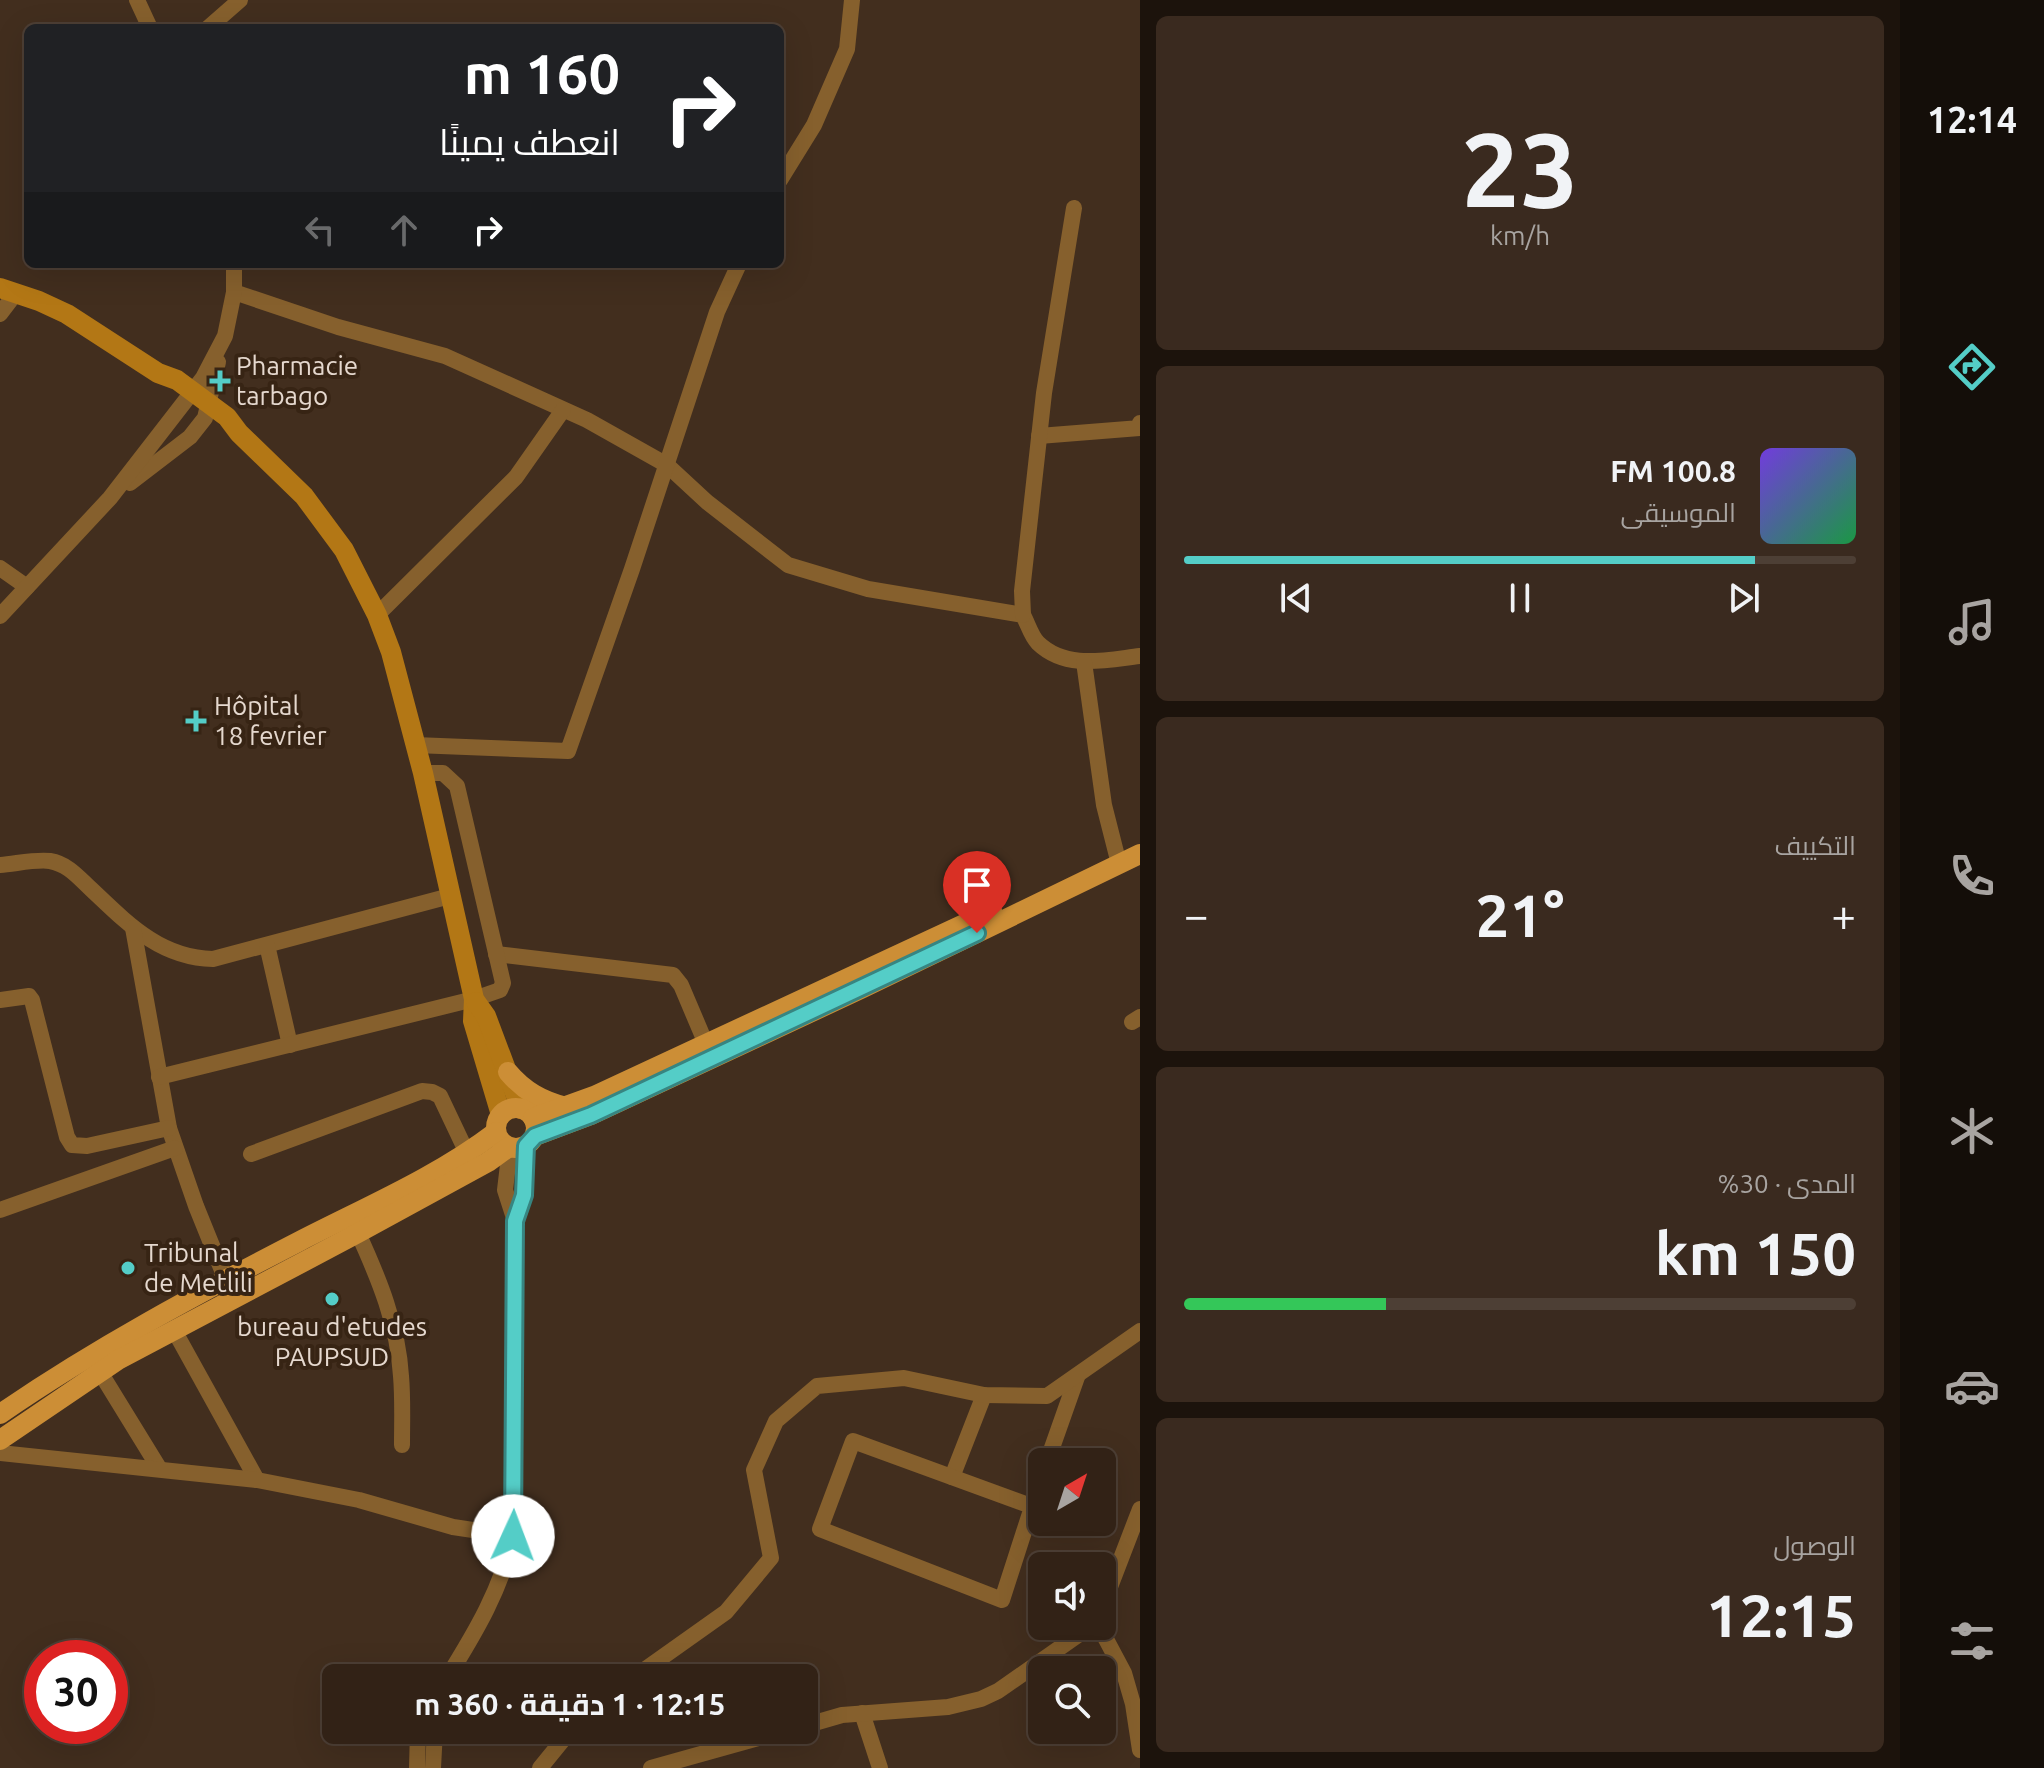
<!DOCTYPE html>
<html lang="ar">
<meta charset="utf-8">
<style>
:root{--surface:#322216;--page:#3a2a1f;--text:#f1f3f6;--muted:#a8a4a1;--line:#4d3f35;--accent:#54cdc7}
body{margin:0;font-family:Ubuntu,Cairo,sans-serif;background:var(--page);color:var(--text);direction:rtl;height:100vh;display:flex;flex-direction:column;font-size:30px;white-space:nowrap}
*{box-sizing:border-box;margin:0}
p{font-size:26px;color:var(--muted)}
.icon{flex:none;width:44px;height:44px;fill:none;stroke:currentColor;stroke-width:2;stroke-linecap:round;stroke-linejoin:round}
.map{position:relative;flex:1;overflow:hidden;direction:ltr}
.details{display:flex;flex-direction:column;gap:16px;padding:16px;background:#1c130c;width:760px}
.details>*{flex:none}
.banner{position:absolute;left:24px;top:24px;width:760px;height:244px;border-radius:12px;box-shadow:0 8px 32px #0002,0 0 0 2px var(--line);direction:rtl;background:#202124;color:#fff;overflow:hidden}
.needle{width:52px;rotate:39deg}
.tools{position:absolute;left:1028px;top:1448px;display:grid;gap:16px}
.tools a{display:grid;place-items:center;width:88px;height:88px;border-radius:12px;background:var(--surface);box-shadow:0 8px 32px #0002,0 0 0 2px var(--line);font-size:40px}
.speed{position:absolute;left:24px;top:1640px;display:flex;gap:16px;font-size:40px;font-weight:700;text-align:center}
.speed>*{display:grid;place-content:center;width:104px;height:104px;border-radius:50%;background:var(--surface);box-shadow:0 8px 32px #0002,0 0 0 2px var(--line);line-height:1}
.speed .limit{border:12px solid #d22;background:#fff;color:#111}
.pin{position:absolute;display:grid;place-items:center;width:68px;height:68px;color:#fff;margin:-82px -34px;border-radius:50% 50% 50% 0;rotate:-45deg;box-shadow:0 0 8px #0007}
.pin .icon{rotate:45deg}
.me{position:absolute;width:88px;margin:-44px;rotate:2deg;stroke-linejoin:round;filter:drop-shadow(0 0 6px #0008)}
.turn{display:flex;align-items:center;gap:28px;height:168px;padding:0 32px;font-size:36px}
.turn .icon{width:104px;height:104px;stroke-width:2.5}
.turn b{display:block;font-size:56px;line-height:68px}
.lanes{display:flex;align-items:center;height:76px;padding:0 32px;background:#0003;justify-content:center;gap:40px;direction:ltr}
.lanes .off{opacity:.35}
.big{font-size:60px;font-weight:700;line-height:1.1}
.details .tile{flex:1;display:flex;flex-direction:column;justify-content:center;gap:12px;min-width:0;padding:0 28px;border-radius:12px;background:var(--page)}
.details .dial{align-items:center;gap:0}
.dial b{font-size:104px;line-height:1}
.song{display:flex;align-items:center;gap:24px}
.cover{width:96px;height:96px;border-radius:12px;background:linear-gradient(135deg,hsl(260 70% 55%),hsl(140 70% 35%))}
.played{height:8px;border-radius:4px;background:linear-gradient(90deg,var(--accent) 85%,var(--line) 85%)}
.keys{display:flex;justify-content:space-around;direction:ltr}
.heat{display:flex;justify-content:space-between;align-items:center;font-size:44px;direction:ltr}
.charge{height:12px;border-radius:6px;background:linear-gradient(90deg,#34c759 30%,var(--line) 0)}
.trip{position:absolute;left:322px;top:1664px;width:496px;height:80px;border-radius:12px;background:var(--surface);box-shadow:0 8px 32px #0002,0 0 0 2px var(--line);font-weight:700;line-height:80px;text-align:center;direction:rtl}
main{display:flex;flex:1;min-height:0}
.tab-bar{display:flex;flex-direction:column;width:144px;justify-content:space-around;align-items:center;background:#140e09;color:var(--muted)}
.tab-bar .icon{width:56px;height:56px}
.tab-bar .current{color:var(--accent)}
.tab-bar b{font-size:36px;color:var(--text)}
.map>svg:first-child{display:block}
</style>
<main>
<nav class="tab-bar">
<b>12:14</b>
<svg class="icon current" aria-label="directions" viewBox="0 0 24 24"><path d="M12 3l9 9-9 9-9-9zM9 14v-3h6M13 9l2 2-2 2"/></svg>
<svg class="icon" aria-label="music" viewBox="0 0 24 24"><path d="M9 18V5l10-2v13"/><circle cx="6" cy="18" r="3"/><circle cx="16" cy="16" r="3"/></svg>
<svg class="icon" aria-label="phone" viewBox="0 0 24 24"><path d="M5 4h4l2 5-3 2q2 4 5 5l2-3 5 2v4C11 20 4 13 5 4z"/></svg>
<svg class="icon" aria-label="climate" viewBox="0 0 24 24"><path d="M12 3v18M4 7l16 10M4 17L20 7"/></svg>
<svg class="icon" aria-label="car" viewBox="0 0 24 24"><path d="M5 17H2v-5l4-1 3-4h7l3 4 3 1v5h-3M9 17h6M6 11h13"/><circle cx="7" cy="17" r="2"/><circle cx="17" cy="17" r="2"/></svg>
<svg class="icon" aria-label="filters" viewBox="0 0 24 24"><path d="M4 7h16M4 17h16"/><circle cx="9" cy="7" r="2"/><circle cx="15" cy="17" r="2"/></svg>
</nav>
<section class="details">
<div class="tile dial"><b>23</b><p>km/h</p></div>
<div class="tile">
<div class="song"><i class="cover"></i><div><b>100.8 FM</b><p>الموسيقى</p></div></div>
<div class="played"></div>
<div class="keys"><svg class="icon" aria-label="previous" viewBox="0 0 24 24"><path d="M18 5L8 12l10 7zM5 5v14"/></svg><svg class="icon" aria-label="pause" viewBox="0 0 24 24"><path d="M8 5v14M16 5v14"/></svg><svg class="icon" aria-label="next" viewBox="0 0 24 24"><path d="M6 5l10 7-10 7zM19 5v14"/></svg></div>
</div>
<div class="tile"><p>التكييف</p>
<div class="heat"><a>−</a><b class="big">21°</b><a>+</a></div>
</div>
<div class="tile"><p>المدى · 30%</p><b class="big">150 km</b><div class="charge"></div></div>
<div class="tile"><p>الوصول</p><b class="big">12:15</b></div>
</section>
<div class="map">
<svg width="1140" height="1768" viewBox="0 0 1140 1768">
<rect width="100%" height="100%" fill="#422e1e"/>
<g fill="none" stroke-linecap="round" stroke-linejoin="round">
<g stroke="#86602d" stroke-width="16">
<path d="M137 0 150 28"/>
<path d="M208 28 240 0"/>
<path d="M780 180 814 125 847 49 852 0"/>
<path d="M234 292 338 327 445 356 587 420 667 465 707 502 788 565 868 589 1023 615C1028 624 1031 636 1038 643 1066 670 1105 660 1140 656"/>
<path d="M0 314 16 293"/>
<path d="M1039 436 1140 428V423"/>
<path d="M130 483 190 437 205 418 218 362"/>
<path d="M0 568 27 587"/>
<path d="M377 615 516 477 563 410"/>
<path d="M1023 615 1022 591 1044 393 1074 208"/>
<path d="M0 616 110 498 203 378 225 336 234 292V264"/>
<path d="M1084 662 1104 805 1119 864"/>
<path d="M415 745 568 751 632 569 717 312 739 264"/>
<path d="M0 865C15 864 35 859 50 861 68 864 79 878 91 889 127 923 160 958 213 959L450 896"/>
<path d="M133 928 169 1128 196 1206 230 1290"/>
<path d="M267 945 290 1045"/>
<path d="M496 954 673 975 681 985 706 1044"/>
<path d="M0 1000 29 996 32 1000 67 1137 72 1145 87 1146 169 1128"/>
<path d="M1132 1022 1140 1017"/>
<path d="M159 1077 474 999 500 990 503 983 457 786 443 773H423"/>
<path d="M251 1154 422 1091 432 1092 440 1096 467 1153"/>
<path d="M0 1210 175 1148"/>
<path d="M515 1221 524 1195 526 1146"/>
<path d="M358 1233C379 1279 398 1325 401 1376 403 1399 402 1422 402 1445"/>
<path d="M174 1330 257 1480"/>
<path d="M100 1372 159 1468"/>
<path d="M0 1453 257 1480 359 1500 453 1527 513 1536"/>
<path d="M1047 1462 1077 1377"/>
<path d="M952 1477 984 1395"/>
<path d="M1031 1506 853 1441 820 1529 1002 1600 1042 1476"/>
<path d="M1102 1608 1140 1509"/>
<path d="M1099 1626 1124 1673 1133 1704 1140 1750"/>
<path d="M447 1678C475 1633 502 1588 513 1536L515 1221 505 1190 510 1148"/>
<path d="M633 1678 726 1612 771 1558 754 1470 776 1421 817 1386 904 1378 984 1395 1047 1396 1140 1331"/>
<path d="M862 1713 880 1768"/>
<path d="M804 1726 842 1715 948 1707 981 1699 998 1691 1091 1626"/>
<path d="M417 1768 418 1730"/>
<path d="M433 1768 435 1730"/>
<path d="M540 1768 571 1730"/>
<path d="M651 1768 787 1730"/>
</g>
<g stroke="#b37715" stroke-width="20">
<path d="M0 288 39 301 67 314 158 373 177 380 227 417 239 433 304 496 344 550 377 615 391 652 423 773 474 999 473 1021 501 1115"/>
<path d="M476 1002 486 1016 521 1109"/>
</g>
<g stroke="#cc8e36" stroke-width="20">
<path d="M508 1072C524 1091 542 1101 566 1107"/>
<circle cx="516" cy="1128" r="20"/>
<path d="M533 1118 594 1096 992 911"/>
<path d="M535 1136 591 1115 863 988 1140 854"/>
<path d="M0 1414C96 1348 197 1294 300 1241 366 1207 437 1177 496 1132"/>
<path d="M0 1440 118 1360 358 1233 488 1162 509 1147"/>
</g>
</g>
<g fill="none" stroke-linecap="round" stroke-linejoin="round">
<g stroke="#378581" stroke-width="20">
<path id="route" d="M513 1536 515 1221 524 1195 526 1146 535 1136 591 1115 977 933"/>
</g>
<use href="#route" stroke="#54cdc7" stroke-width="14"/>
</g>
<g fill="#54cdc7" stroke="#372414" stroke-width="3">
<path d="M216 369h8v8h8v8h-8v8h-8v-8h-8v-8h8z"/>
<path d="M192 709h8v8h8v8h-8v8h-8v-8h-8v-8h8z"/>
<circle cx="128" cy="1268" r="8"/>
<circle cx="332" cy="1299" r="8"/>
</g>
<g text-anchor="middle" stroke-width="8" stroke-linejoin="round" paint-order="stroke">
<g font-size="26" fill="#e5d8ce" stroke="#372414" text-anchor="start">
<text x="236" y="375">Pharmacie<tspan x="236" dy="30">tarbago</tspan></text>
<text x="214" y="715">Hôpital<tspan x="214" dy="30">18 fevrier</tspan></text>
<text x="144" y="1262">Tribunal<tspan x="144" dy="30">de Metlili</tspan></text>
<text x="332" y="1336" text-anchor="middle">bureau d'etudes<tspan x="332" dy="30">PAUPSUD</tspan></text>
</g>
</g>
</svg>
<div class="tools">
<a><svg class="needle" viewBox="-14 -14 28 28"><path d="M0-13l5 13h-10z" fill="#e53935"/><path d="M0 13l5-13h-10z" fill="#a8a4a1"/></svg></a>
<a><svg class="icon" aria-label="sound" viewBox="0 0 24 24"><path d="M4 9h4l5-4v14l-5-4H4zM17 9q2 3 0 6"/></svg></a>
<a><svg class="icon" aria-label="search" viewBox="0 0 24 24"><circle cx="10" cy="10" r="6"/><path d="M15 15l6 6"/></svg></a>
</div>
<div class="speed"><div class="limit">30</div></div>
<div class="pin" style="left:977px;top:933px;background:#d93025"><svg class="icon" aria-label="arrive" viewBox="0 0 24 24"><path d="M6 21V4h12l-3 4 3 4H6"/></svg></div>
<svg class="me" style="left:513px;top:1536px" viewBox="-20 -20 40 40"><circle r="19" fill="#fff"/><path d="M0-13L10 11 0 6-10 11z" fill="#54cdc7"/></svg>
<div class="trip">12:15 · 1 دقيقة · 360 m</div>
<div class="banner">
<div class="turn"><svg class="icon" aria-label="right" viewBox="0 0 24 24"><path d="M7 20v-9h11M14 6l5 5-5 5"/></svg><div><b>160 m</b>انعطف يمينًا</div></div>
<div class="lanes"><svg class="icon off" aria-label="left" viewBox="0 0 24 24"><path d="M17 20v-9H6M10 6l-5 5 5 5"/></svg><svg class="icon off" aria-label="ahead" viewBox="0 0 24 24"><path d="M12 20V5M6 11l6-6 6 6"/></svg><svg class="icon" aria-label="right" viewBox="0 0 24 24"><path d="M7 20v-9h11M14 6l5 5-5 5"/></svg></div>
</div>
</div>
</main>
